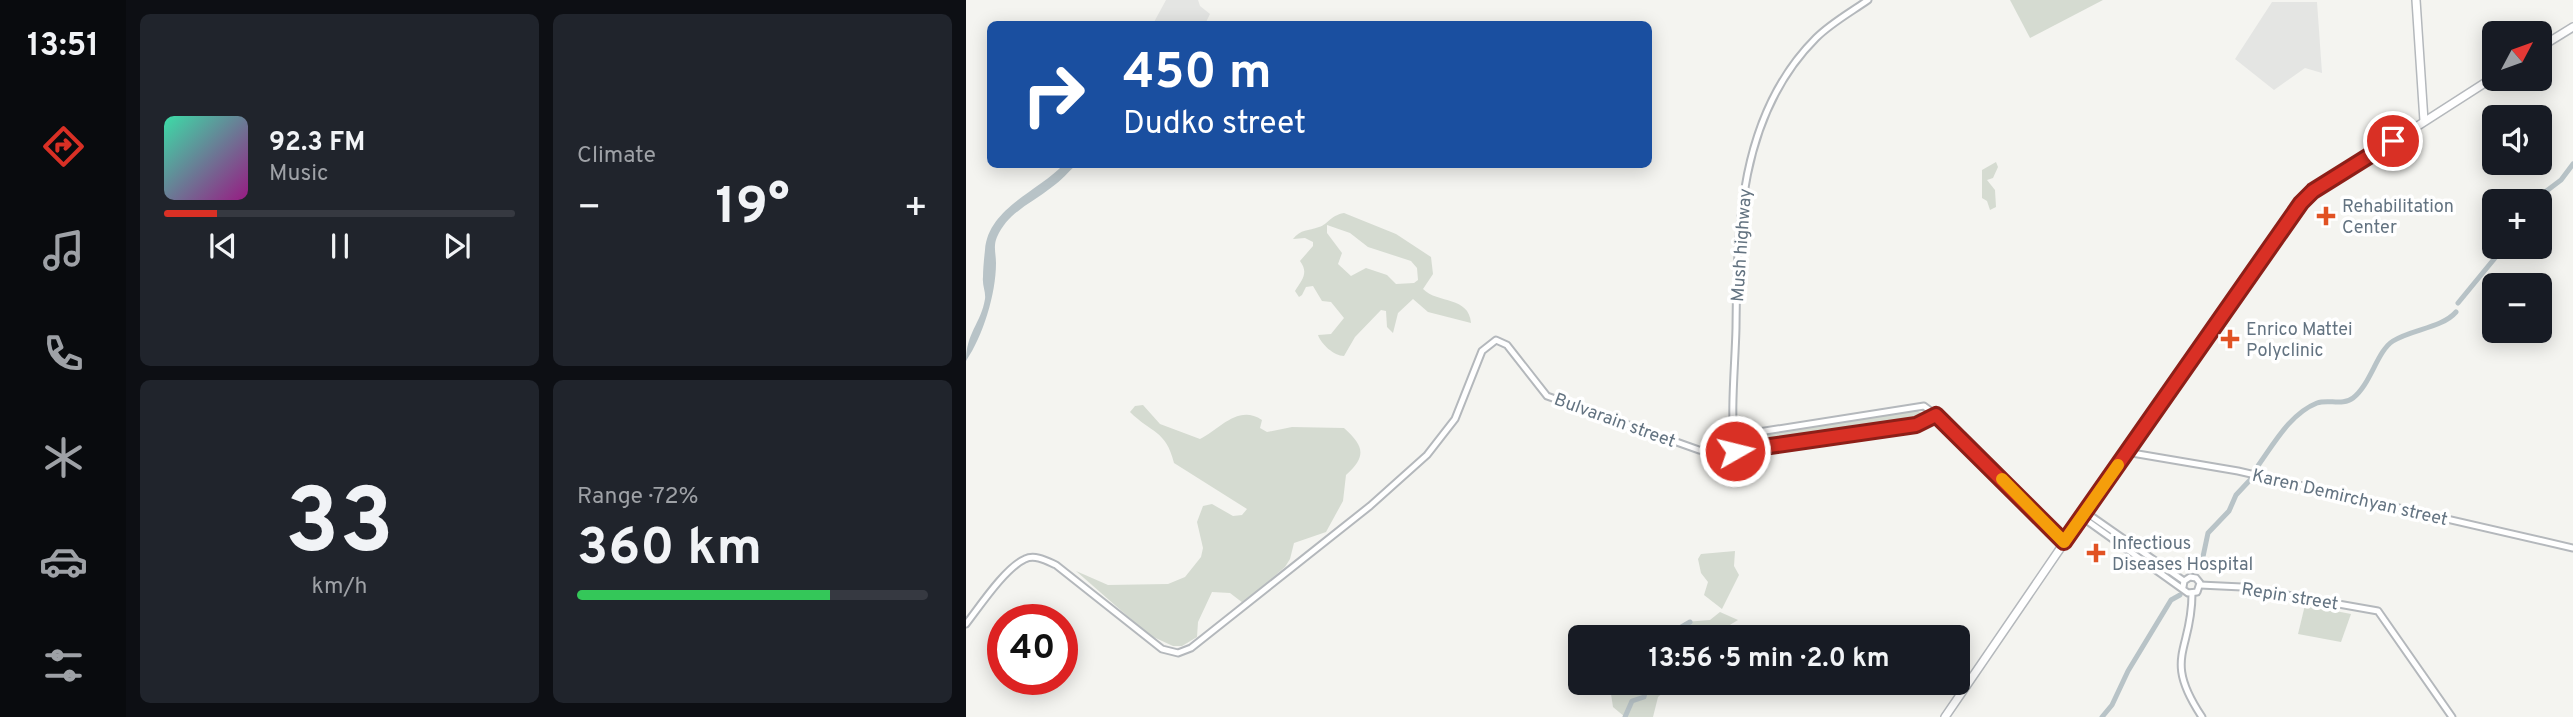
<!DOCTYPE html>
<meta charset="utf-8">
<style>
:root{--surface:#171b24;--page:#20242c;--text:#f1f3f6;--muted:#9ea1a6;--line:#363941;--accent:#d93025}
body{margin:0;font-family:Overpass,sans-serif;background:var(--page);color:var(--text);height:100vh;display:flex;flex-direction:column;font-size:26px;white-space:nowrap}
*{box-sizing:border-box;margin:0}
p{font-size:23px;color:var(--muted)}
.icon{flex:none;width:38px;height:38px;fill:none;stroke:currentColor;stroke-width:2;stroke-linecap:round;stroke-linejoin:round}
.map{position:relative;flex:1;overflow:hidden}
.side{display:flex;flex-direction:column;gap:14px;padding:14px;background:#0d0f14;width:840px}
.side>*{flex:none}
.hud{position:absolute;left:21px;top:21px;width:665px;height:147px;border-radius:10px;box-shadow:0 4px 18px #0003;background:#1a4fa0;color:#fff;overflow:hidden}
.needle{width:46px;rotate:49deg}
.tools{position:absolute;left:1516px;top:21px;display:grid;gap:14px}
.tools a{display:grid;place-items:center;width:70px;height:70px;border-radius:10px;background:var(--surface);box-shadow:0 4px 18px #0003;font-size:35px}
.speed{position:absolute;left:21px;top:604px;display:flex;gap:14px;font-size:35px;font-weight:700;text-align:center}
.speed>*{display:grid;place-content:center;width:91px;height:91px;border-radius:50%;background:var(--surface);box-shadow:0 4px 18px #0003;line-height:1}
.speed .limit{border:10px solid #d22;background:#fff;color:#111}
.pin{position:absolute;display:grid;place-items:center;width:60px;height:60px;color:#fff;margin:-30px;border:4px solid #fff;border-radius:50%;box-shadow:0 2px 7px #0007}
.me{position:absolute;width:77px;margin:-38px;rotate:82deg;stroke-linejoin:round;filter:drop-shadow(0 0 5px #0008)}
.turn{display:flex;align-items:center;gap:24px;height:147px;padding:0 21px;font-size:32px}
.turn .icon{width:91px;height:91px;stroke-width:2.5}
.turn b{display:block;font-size:49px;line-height:60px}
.big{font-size:52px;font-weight:700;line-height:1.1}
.side .tile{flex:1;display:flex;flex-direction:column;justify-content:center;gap:10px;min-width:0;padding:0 24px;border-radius:10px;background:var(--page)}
.side .dial{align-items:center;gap:0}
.dial b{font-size:91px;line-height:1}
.song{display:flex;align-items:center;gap:21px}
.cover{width:84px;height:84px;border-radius:10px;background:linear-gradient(135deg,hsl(160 70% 55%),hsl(310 70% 35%))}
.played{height:7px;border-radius:4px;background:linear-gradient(90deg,var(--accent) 15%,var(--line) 15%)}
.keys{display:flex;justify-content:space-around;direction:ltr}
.heat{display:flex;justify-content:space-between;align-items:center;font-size:38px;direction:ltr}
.charge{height:10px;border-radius:5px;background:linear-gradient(90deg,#34c759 72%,var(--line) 0)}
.side .tiles{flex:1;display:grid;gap:14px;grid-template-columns:repeat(2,1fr)}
.trip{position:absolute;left:602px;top:625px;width:402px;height:70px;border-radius:10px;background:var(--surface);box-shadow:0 4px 18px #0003;font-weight:700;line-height:70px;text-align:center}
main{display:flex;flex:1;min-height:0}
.tabs{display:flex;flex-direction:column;width:126px;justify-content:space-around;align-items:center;background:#090b0e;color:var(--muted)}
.tabs .icon{width:49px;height:49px}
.tabs .selected{color:var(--accent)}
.tabs b{font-size:32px;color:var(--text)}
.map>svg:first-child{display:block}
</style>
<main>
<nav class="tabs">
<b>13:51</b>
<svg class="icon selected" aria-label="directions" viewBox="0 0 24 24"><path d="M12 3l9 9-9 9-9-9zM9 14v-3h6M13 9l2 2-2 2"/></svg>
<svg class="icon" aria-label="music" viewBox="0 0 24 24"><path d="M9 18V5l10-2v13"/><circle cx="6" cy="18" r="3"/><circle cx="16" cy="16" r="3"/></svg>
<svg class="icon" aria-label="phone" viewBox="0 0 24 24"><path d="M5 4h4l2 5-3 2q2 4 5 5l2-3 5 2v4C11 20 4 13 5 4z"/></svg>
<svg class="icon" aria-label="climate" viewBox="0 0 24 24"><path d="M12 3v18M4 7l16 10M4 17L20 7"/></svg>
<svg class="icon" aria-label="car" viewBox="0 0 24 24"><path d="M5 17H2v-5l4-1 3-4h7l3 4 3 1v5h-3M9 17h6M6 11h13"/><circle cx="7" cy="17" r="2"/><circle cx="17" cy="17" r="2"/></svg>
<svg class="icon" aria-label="filters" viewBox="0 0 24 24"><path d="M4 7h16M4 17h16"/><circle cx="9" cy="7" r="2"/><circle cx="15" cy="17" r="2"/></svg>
</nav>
<section class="side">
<div class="tiles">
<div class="tile">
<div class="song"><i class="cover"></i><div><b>92.3 FM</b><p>Music</p></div></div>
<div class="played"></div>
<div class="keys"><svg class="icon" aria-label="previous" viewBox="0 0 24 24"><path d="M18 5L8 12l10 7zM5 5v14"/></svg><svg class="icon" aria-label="pause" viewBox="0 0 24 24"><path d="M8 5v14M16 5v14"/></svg><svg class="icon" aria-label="next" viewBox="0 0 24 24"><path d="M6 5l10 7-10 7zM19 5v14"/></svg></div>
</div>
<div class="tile"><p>Climate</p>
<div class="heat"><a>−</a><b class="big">19°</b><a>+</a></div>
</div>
<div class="tile dial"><b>33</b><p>km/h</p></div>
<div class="tile"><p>Range · 72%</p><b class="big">360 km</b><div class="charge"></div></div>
</div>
</section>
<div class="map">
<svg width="1607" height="717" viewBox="0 0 1607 717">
<rect width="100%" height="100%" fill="#f4f4f0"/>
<g fill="#e4e5e3">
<path d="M200 0H232L234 6 244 14 239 24H187Z"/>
<path d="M1306 2H1351L1356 73 1339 68 1308 90 1269 59Z"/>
</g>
<g fill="#d5dbd1" fill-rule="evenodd">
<path d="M1044 0H1137L1064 38Z"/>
<path d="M1030 162 1032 167 1027 178 1021 180 1029 190 1030 207 1024 210 1021 201 1016 198V170Z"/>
<path d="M378 213 430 234 465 257 467 274 457 289C472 304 503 296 505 323L462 312 447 299 432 313 427 333 421 327 420 311 415 310 389 337 378 356C368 356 355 344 352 335L365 334 378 318 365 302 356 301 347 286 340 287 336 295 333 297 329 291C336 280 343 273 334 261L347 246V242L339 238 327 239C335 229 342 231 353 227 363 224 363 216 378 213ZM361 225 384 233 402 247 445 261 451 268 452 280 448 283 430 284 421 275 400 268 385 276 372 264 376 253 361 233Z"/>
<path d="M177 405 194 424 234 439C254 429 272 404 296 420L294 428 301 432 326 427 378 428C398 446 401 456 380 475L377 501 360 532 328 543 324 559 319 567 277 603 264 593 246 592 232 622 231 637 216 646H207L183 635 110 571 142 585 202 584 219 577 235 557 237 548 231 522 237 506 246 504 267 516 276 515 281 509 208 463C200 430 185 433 164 412L169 406Z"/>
<path d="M950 410 957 414 952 421 788 446 781 441 786 435Z"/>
<path d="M769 551 768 566 773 575 756 609 738 595 742 582 735 573 732 559 735 554Z"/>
<path d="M1339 605 1385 614 1375 642 1332 634Z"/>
<path d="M754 612 772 620 744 637H702L719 622 744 620Z"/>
<path d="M654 683V682L708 683 692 697 687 717H659L647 707 645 694Z"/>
</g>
<path fill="#b8c3c7" d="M98 164 110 165C102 172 95 181 86 187 66 203 42 212 31 237 27 246 30 254 30 263 30 294 17 336 0 361 0 333 15 323 19 299 20 292 16 285 17 277 17 269 18 259 19 250 22 208 73 191 98 164Z"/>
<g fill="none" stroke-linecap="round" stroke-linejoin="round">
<g stroke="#b8c3c7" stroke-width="5">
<path d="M1567 201 1595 180 1607 164"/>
<path d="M1492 303 1538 247"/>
<path d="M1289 470C1306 447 1323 414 1351 403 1362 399 1377 406 1387 398 1405 384 1411 351 1427 341 1446 329 1476 328 1490 312"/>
<path d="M1235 566 1242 533 1263 511 1270 495 1284 480"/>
<path d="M709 637 712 629 724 622"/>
<path d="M659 717 666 701 678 697 681 682"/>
<path d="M1136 717 1146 705 1162 671 1205 600 1214 595"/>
</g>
<g stroke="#b4b8bc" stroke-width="9">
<g id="secondary">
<path d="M769 451C764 411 769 369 770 328 771 227 773 115 850 38 865 23 885 12 902 0"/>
<path d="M752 452 767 436 958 406 970 415 1098 542"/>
<path d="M1160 452 1272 471 1607 548"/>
<path d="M1117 514 1120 520 1222 593 1231 592 1234 583 1230 578 1224 577 1218 581 1217 587"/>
<path d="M1117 514 1125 516 1218 581"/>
<path d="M1234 585 1276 587 1412 611 1486 717"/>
<path d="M1226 594C1226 652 1196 657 1236 717"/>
<path d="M0 624C14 606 39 568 59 559 69 554 81 561 90 565L196 649 212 653 225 648 404 506 461 455 489 419 516 351 530 340 541 345 581 396 733 450 752 452 776 450 950 424 970 415"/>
</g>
</g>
<g stroke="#b4b8bc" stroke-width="10">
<g id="primary">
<path d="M1450 0 1458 121"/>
<path d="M1573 48 1607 27"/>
<path d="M979 717 1126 502 1341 197 1528 77"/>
</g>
</g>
<use href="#secondary" stroke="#fff" stroke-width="5"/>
<use href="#primary" stroke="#fff" stroke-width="7"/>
</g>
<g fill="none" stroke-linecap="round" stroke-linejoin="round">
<g stroke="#8d1f18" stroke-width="18">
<path id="route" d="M769 451 950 425 970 415 1098 542 1335 203 1347 191 1427 141"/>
</g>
<use href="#route" stroke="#d93025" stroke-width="12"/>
<path stroke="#f59e0b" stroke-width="12" d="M1036 479 1098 542 1152 465"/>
</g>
<g fill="#e15223" stroke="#fff" stroke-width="2.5">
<path d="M1356.5 205.5h7v7h7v7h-7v7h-7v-7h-7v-7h7z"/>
<path d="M1260.5 328.5h7v7h7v7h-7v7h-7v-7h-7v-7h7z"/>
<path d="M1126.5 542.5h7v7h7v7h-7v7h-7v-7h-7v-7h7z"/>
</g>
<g text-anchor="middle" stroke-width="7" stroke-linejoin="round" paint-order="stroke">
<g font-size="18" fill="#637381" stroke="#fff" text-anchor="start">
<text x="1376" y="212">Rehabilitation<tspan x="1376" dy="21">Center</tspan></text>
<text x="1280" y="335">Enrico Mattei<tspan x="1280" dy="21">Polyclinic</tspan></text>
<text x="1146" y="549">Infectious<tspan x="1146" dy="21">Diseases Hospital</tspan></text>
</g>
<g font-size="18" fill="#637381" stroke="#fff">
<text transform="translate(775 245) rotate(-86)" y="6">Mush highway</text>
<text transform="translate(649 420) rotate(20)" y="6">Bulvarain street</text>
<text transform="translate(1384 497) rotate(13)" y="6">Karen Demirchyan street</text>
<text transform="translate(1324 596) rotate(9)" y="6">Repin street</text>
</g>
</g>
</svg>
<div class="tools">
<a><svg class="needle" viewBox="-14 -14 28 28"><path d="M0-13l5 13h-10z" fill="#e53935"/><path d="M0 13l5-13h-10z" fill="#9ea1a6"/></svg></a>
<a><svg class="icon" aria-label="sound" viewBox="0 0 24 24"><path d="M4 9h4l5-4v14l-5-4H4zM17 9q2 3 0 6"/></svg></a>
<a>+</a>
<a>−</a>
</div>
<div class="speed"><div class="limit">40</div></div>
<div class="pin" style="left:1427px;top:141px;background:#d93025"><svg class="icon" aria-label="arrive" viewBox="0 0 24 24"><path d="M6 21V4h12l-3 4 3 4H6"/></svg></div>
<svg class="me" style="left:769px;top:451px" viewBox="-20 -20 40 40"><circle r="17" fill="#d93025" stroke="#fff" stroke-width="3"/><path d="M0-11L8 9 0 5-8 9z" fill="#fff"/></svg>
<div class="trip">13:56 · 5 min · 2.0 km</div>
<div class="hud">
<div class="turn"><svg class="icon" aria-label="right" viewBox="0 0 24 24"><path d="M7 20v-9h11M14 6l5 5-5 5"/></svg><div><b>450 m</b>Dudko street</div></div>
</div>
</div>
</main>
